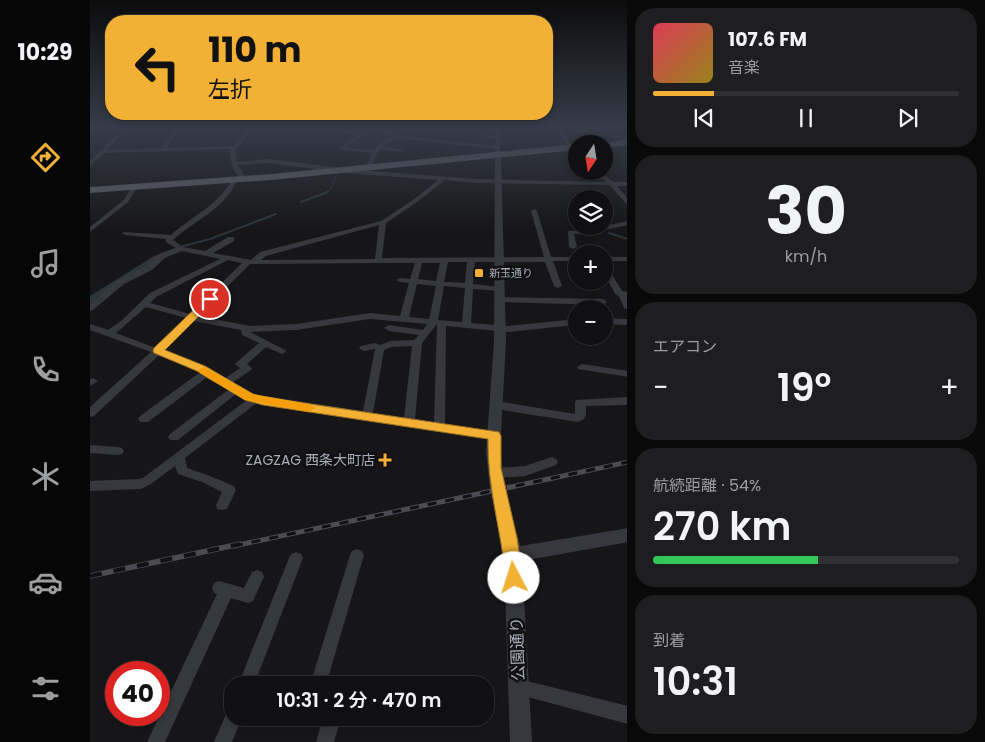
<!DOCTYPE html>
<html lang="ja">
<meta charset="utf-8">
<style>
:root{--surface:#101012;--page:#1e1e20;--text:#f1f3f6;--muted:#9c9d9f;--line:#303032;--accent:#f2b134}
body{margin:0;font-family:Poppins,"Noto Sans JP",sans-serif;background:var(--page);color:var(--text);height:100vh;display:flex;flex-direction:column;font-size:19px;white-space:nowrap}
*{box-sizing:border-box;margin:0}
p{font-size:16px;color:var(--muted)}
.icon{flex:none;width:28px;height:28px;fill:none;stroke:currentColor;stroke-width:2;stroke-linecap:round;stroke-linejoin:round}
.map{position:relative;flex:1;overflow:hidden}
.drawer{display:flex;flex-direction:column;gap:8px;padding:8px;background:#09090a;width:358px}
.drawer>*{flex:none}
.banner{position:absolute;left:15px;top:15px;width:448px;height:105px;border-radius:20px;box-shadow:0 2px 8px #0003,0 0 0 1px var(--line);background:#f2b134;color:#111;overflow:hidden}
.needle{width:32px;rotate:192deg}
.fabs{position:absolute;left:478px;top:135px;display:grid;gap:10px}
.fabs a{display:grid;place-items:center;width:45px;height:45px;border-radius:50%;background:var(--surface);box-shadow:0 2px 8px #0003,0 0 0 1px var(--line);font-size:25px}
.speed{position:absolute;left:15px;top:661px;display:flex;gap:10px;font-size:25px;font-weight:700;text-align:center}
.speed>*{display:grid;place-content:center;width:65px;height:65px;border-radius:50%;background:var(--surface);box-shadow:0 2px 8px #0003,0 0 0 1px var(--line);line-height:1}
.speed .limit{border:8px solid #d22;background:#fff;color:#111}
.pin{position:absolute;display:grid;place-items:center;width:42px;height:42px;color:#fff;margin:-21px;border:2px solid #fff;border-radius:50%;box-shadow:0 1px 5px #0007}
.me{position:absolute;width:55px;margin:-28px;rotate:355deg;stroke-linejoin:round;filter:drop-shadow(0 0 4px #0008)}
.turn{display:flex;align-items:center;gap:18px;height:105px;padding:0 20px;font-size:22px}
.turn .icon{width:65px;height:65px;stroke-width:2.5}
.turn b{display:block;font-size:35px;line-height:42px}
.big{font-size:38px;font-weight:600;line-height:1.1}
.drawer .card{flex:1;display:flex;flex-direction:column;justify-content:center;gap:8px;min-width:0;padding:0 18px;border-radius:20px;background:var(--page)}
.drawer .dial{align-items:center;gap:0}
.dial b{font-size:65px;line-height:1}
.song{display:flex;align-items:center;gap:15px}
.cover{width:60px;height:60px;border-radius:8px;background:linear-gradient(135deg,hsl(350 70% 55%),hsl(50 70% 35%))}
.played{height:5px;border-radius:2px;background:linear-gradient(90deg,var(--accent) 20%,var(--line) 20%)}
.keys{display:flex;justify-content:space-around;direction:ltr}
.heat{display:flex;justify-content:space-between;align-items:center;font-size:28px;direction:ltr}
.charge{height:8px;border-radius:4px;background:linear-gradient(90deg,#34c759 54%,var(--line) 0)}
.trip{position:absolute;left:134px;top:676px;width:270px;height:50px;border-radius:20px;background:var(--surface);box-shadow:0 2px 8px #0003,0 0 0 1px var(--line);font-weight:600;line-height:50px;text-align:center}
main{display:flex;flex:1;min-height:0}
.dock{display:flex;flex-direction:column;width:90px;justify-content:space-around;align-items:center;background:#060607;color:var(--muted)}
.dock .icon{width:35px;height:35px}
.dock .active{color:var(--accent)}
.dock b{font-size:22px;color:var(--text)}
.map>svg:first-child{display:block}
</style>
<main>
<nav class="dock">
<b>10:29</b>
<svg class="icon active" aria-label="directions" viewBox="0 0 24 24"><path d="M12 3l9 9-9 9-9-9zM9 14v-3h6M13 9l2 2-2 2"/></svg>
<svg class="icon" aria-label="music" viewBox="0 0 24 24"><path d="M9 18V5l10-2v13"/><circle cx="6" cy="18" r="3"/><circle cx="16" cy="16" r="3"/></svg>
<svg class="icon" aria-label="phone" viewBox="0 0 24 24"><path d="M5 4h4l2 5-3 2q2 4 5 5l2-3 5 2v4C11 20 4 13 5 4z"/></svg>
<svg class="icon" aria-label="climate" viewBox="0 0 24 24"><path d="M12 3v18M4 7l16 10M4 17L20 7"/></svg>
<svg class="icon" aria-label="car" viewBox="0 0 24 24"><path d="M5 17H2v-5l4-1 3-4h7l3 4 3 1v5h-3M9 17h6M6 11h13"/><circle cx="7" cy="17" r="2"/><circle cx="17" cy="17" r="2"/></svg>
<svg class="icon" aria-label="filters" viewBox="0 0 24 24"><path d="M4 7h16M4 17h16"/><circle cx="9" cy="7" r="2"/><circle cx="15" cy="17" r="2"/></svg>
</nav>
<div class="map">
<svg width="538" height="742" viewBox="0 0 538 742">
<rect width="100%" height="100%" fill="#161618"/>
<path fill="#2c353c" d="M85 248V249L0 305V296L64 256Z"/>
<g fill="none" stroke-linecap="round" stroke-linejoin="round">
<path stroke="#2c353c" stroke-width="1" d="M234 193 241 189 247 173"/>
<g stroke="#2c353c" stroke-width="2">
<path d="M211 202 238 192"/>
<path d="M519 233 538 239"/>
<path d="M90 247 120 239 186 214"/>
</g>
<path fill="#2c353c" fill-rule="evenodd" d="M30 126 24 131 0 132V128Z"/>
<g fill="#37383d" fill-rule="evenodd">
<path d="M74 126H122L89 128 76 148 144 146 160 126H165L145 151 147 162 178 159 275 171 282 153 249 149 259 140 268 135 257 133V131L270 126 284 127 292 126 307 135 405 146 406 139 389 136 391 135 406 136V130L368 127 410 126V155H406L405 149 307 138 293 146 313 150V152L291 149 286 155 280 171 387 179 517 182 501 171H508L524 182H538V186H527L538 199V206L520 185 387 183 355 180 327 202 296 223 292 258 454 257 441 211 444 209 447 211 461 257H486V261H463L472 286 468 288 464 286 455 262H385L383 284 410 287 414 289 410 291 383 289 381 323 418 326 486 319V325L418 332 356 326 355 424 404 432 408 433 410 436 408 439 404 440 168 402 95 458 97 468 120 476 144 486 146 490 137 509 132 510 127 509 126 505 132 492 112 482 88 474 85 466 61 484 51 489 0 491V481L49 479 53 478 157 400 146 394 88 440H80L78 437 80 434 138 390 116 378 58 422H50L48 419 50 416 109 373 91 363 69 355 4 416 0 417V407L61 352 0 330V324L18 330 31 321 60 293 130 259 92 251 75 258 62 270 34 284 3 310 0 311V304L28 280 56 266 69 254 86 248 76 242V239L35 235 32 233 33 232 81 235C102 216 129 205 142 179L144 178 147 180C136 208 104 221 83 240L93 247 115 251 138 237H144V241L123 253 161 260 170 252 291 221 323 200 348 180 255 173 178 163 148 165 156 179 153 181 151 180 143 169 139 151 141 149 14 153 0 166V161L32 130 0 131V129ZM272 128 280 130 272 133 264 132ZM85 129 71 148 17 150 37 130ZM289 129 302 136 287 146 284 150 256 148 263 142ZM289 225 285 259 171 260 176 256ZM138 260 152 263 100 314 60 303 66 297ZM358 262H377L375 283 354 282ZM285 263H325L320 279 310 278 306 280 310 282 319 283 310 316 280 313 206 324 160 326 108 316 160 264ZM332 263H350L346 281 328 279ZM327 284 346 286 339 319 319 317ZM354 286 375 288 372 322 348 320ZM56 307 96 318 66 348 26 333ZM280 319 337 324 333 330 299 325 294 328 299 331 329 335 324 340 300 341 290 345 285 343 271 346 269 348 274 351 285 349 273 411 162 394 142 383 161 370 162 368 157 364 176 347 192 354 197 351 160 332 206 330ZM104 321 151 330 152 335 169 343 147 362 145 364 150 368 134 379 122 372 121 370 74 350ZM346 325H347L344 422 325 419 332 343ZM322 346 314 418 283 413 294 350 301 347Z"/>
<path d="M454 126H473L532 137 530 138 473 130 486 153V159L483 157 469 132V129Z"/>
<path d="M532 126H537L538 132H536Z"/>
<path d="M42 186 47 187 38 202 0 232V227L34 200Z"/>
<path d="M538 221V225L496 234H484L487 247 483 249 479 247 478 231 496 230Z"/>
<rect x="514" y="257" width="24" height="4"/>
<path d="M514 271H520L532 291 538 292V310L534 308 529 296 526 295 514 274Z"/>
<path d="M410 297 513 299 517 302 513 305 407 302V298Z"/>
<path d="M514 318 538 319V325L514 324Z"/>
<path d="M492 364 538 371V377L488 369 487 367Z"/>
<path d="M3 378 8 381 0 386V379Z"/>
<path d="M538 397V405L496 406C496 415 497 419 488 422L406 409 401 405 406 401 485 414V403L486 400Z"/>
<path d="M0 445 28 447 32 448 34 451 32 454 28 455 0 453Z"/>
<path d="M462 457 466 459 468 462 466 465 435 476 405 478 401 476 399 473 401 470 405 468 435 466Z"/>
<path d="M267 549 272 551 274 555 236 685H220L260 555 262 551Z"/>
<path d="M206 552 211 554 213 558 164 685H148L199 558 201 554Z"/>
<path d="M167 570 172 572 174 577 163 601 158 603 141 598 75 742H57L127 594 124 593 122 588 124 583 129 581 154 588 162 572Z"/>
<path d="M429 679 538 706V724L423 693 421 687 423 681Z"/>
<path d="M142 709V718H152L142 742H124L137 712Z"/>
<path d="M233 718H251L244 742H226Z"/>
</g>
<path fill="#37383d" fill-rule="evenodd" d="M408 152 411 154 416 341 410 452 416 489 430 546 538 528V542L432 561 442 742H420L414 555 400 489 396 452 404 341 405 154Z"/>
<g fill="#5b5e65" fill-rule="evenodd">
<path d="M538 139V145L514 148V144H510Z"/>
<path d="M486 144V150L181 180 0 193V187L181 174Z"/>
</g>
<g stroke="#4a4c52" stroke-width="5">
<path id="rail-far1" d="M144 546 538 462"/>
</g>
<g stroke="#4a4c52" stroke-width="5.5">
<path id="rail" d="M0 576 150 544"/>
</g>
<use href="#rail-far1" stroke="#111113" stroke-width="3" stroke-dasharray="9" stroke-linecap="butt"/>
<use href="#rail" stroke="#111113" stroke-width="4" stroke-dasharray="12" stroke-linecap="butt"/>
</g>
<linearGradient id="sky" x2="0" y2="1"><stop stop-color="#0c0c0d"/><stop offset="0.55" stop-color="#363c48"/><stop offset="1" stop-color="#363c48" stop-opacity="0"/></linearGradient>
<rect width="538" height="230" fill="url(#sky)"/>
<path fill="#f2b134" stroke="#9d7322" d="M120 296 124 297V301L75 350 115 366 163 394 173 397 409 432 411 436V468L427 538 433 578 430 583 424 585 419 583 416 578C411 531 397 486 398 439L173 405 155 400 107 371 64 353 63 351 64 348 117 297Z"/>
<path fill="#f59e0b" d="M114 367 163 394 219 404 225 408 219 412 155 400 110 373 108 370Z"/>
<g fill="#f2b134" stroke="#111113" stroke-width="2">
<rect x="384" y="268" width="10" height="10" rx="2.5"/>
<path d="M292.5 452.5h5v5h5v5h-5v5h-5v-5h-5v-5h5z"/>
</g>
<g text-anchor="middle" stroke-width="5" stroke-linejoin="round" paint-order="stroke">
<g font-size="11" fill="#a8adb8" stroke="#111113" text-anchor="start">
<text x="399" y="277">新玉通り</text>
</g>
<g font-size="14" fill="#a8adb8" stroke="#111113" text-anchor="end">
<text x="285" y="465">ZAGZAG 西条大町店</text>
</g>
<g font-size="16" fill="#a8adb8" stroke="#111113">
<text transform="translate(427 649) rotate(-92)" y="6">公園通り</text>
</g>
</g>
</svg>
<div class="fabs">
<a><svg class="needle" viewBox="-14 -14 28 28"><path d="M0-13l5 13h-10z" fill="#e53935"/><path d="M0 13l5-13h-10z" fill="#9c9d9f"/></svg></a>
<a><svg class="icon" aria-label="layers" viewBox="0 0 24 24"><path d="M12 4l9 5-9 5-9-5zM3 14l9 5 9-5"/></svg></a>
<a>+</a>
<a>−</a>
</div>
<div class="speed"><div class="limit">40</div></div>
<div class="pin" style="left:120px;top:299px;background:#d93025"><svg class="icon" aria-label="arrive" viewBox="0 0 24 24"><path d="M6 21V4h12l-3 4 3 4H6"/></svg></div>
<svg class="me" style="left:424px;top:578px" viewBox="-20 -20 40 40"><circle r="19" fill="#fff"/><path d="M0-13L10 11 0 6-10 11z" fill="#f2b134"/></svg>
<div class="trip">10:31 · 2 分 · 470 m</div>
<div class="banner">
<div class="turn"><svg class="icon" aria-label="left" viewBox="0 0 24 24"><path d="M17 20v-9H6M10 6l-5 5 5 5"/></svg><div><b>110 m</b>左折</div></div>
</div>
</div>
<section class="drawer">
<div class="card">
<div class="song"><i class="cover"></i><div><b>107.6 FM</b><p>音楽</p></div></div>
<div class="played"></div>
<div class="keys"><svg class="icon" aria-label="previous" viewBox="0 0 24 24"><path d="M18 5L8 12l10 7zM5 5v14"/></svg><svg class="icon" aria-label="pause" viewBox="0 0 24 24"><path d="M8 5v14M16 5v14"/></svg><svg class="icon" aria-label="next" viewBox="0 0 24 24"><path d="M6 5l10 7-10 7zM19 5v14"/></svg></div>
</div>
<div class="card dial"><b>30</b><p>km/h</p></div>
<div class="card"><p>エアコン</p>
<div class="heat"><a>−</a><b class="big">19°</b><a>+</a></div>
</div>
<div class="card"><p>航続距離 · 54%</p><b class="big">270 km</b><div class="charge"></div></div>
<div class="card"><p>到着</p><b class="big">10:31</b></div>
</section>
</main>
